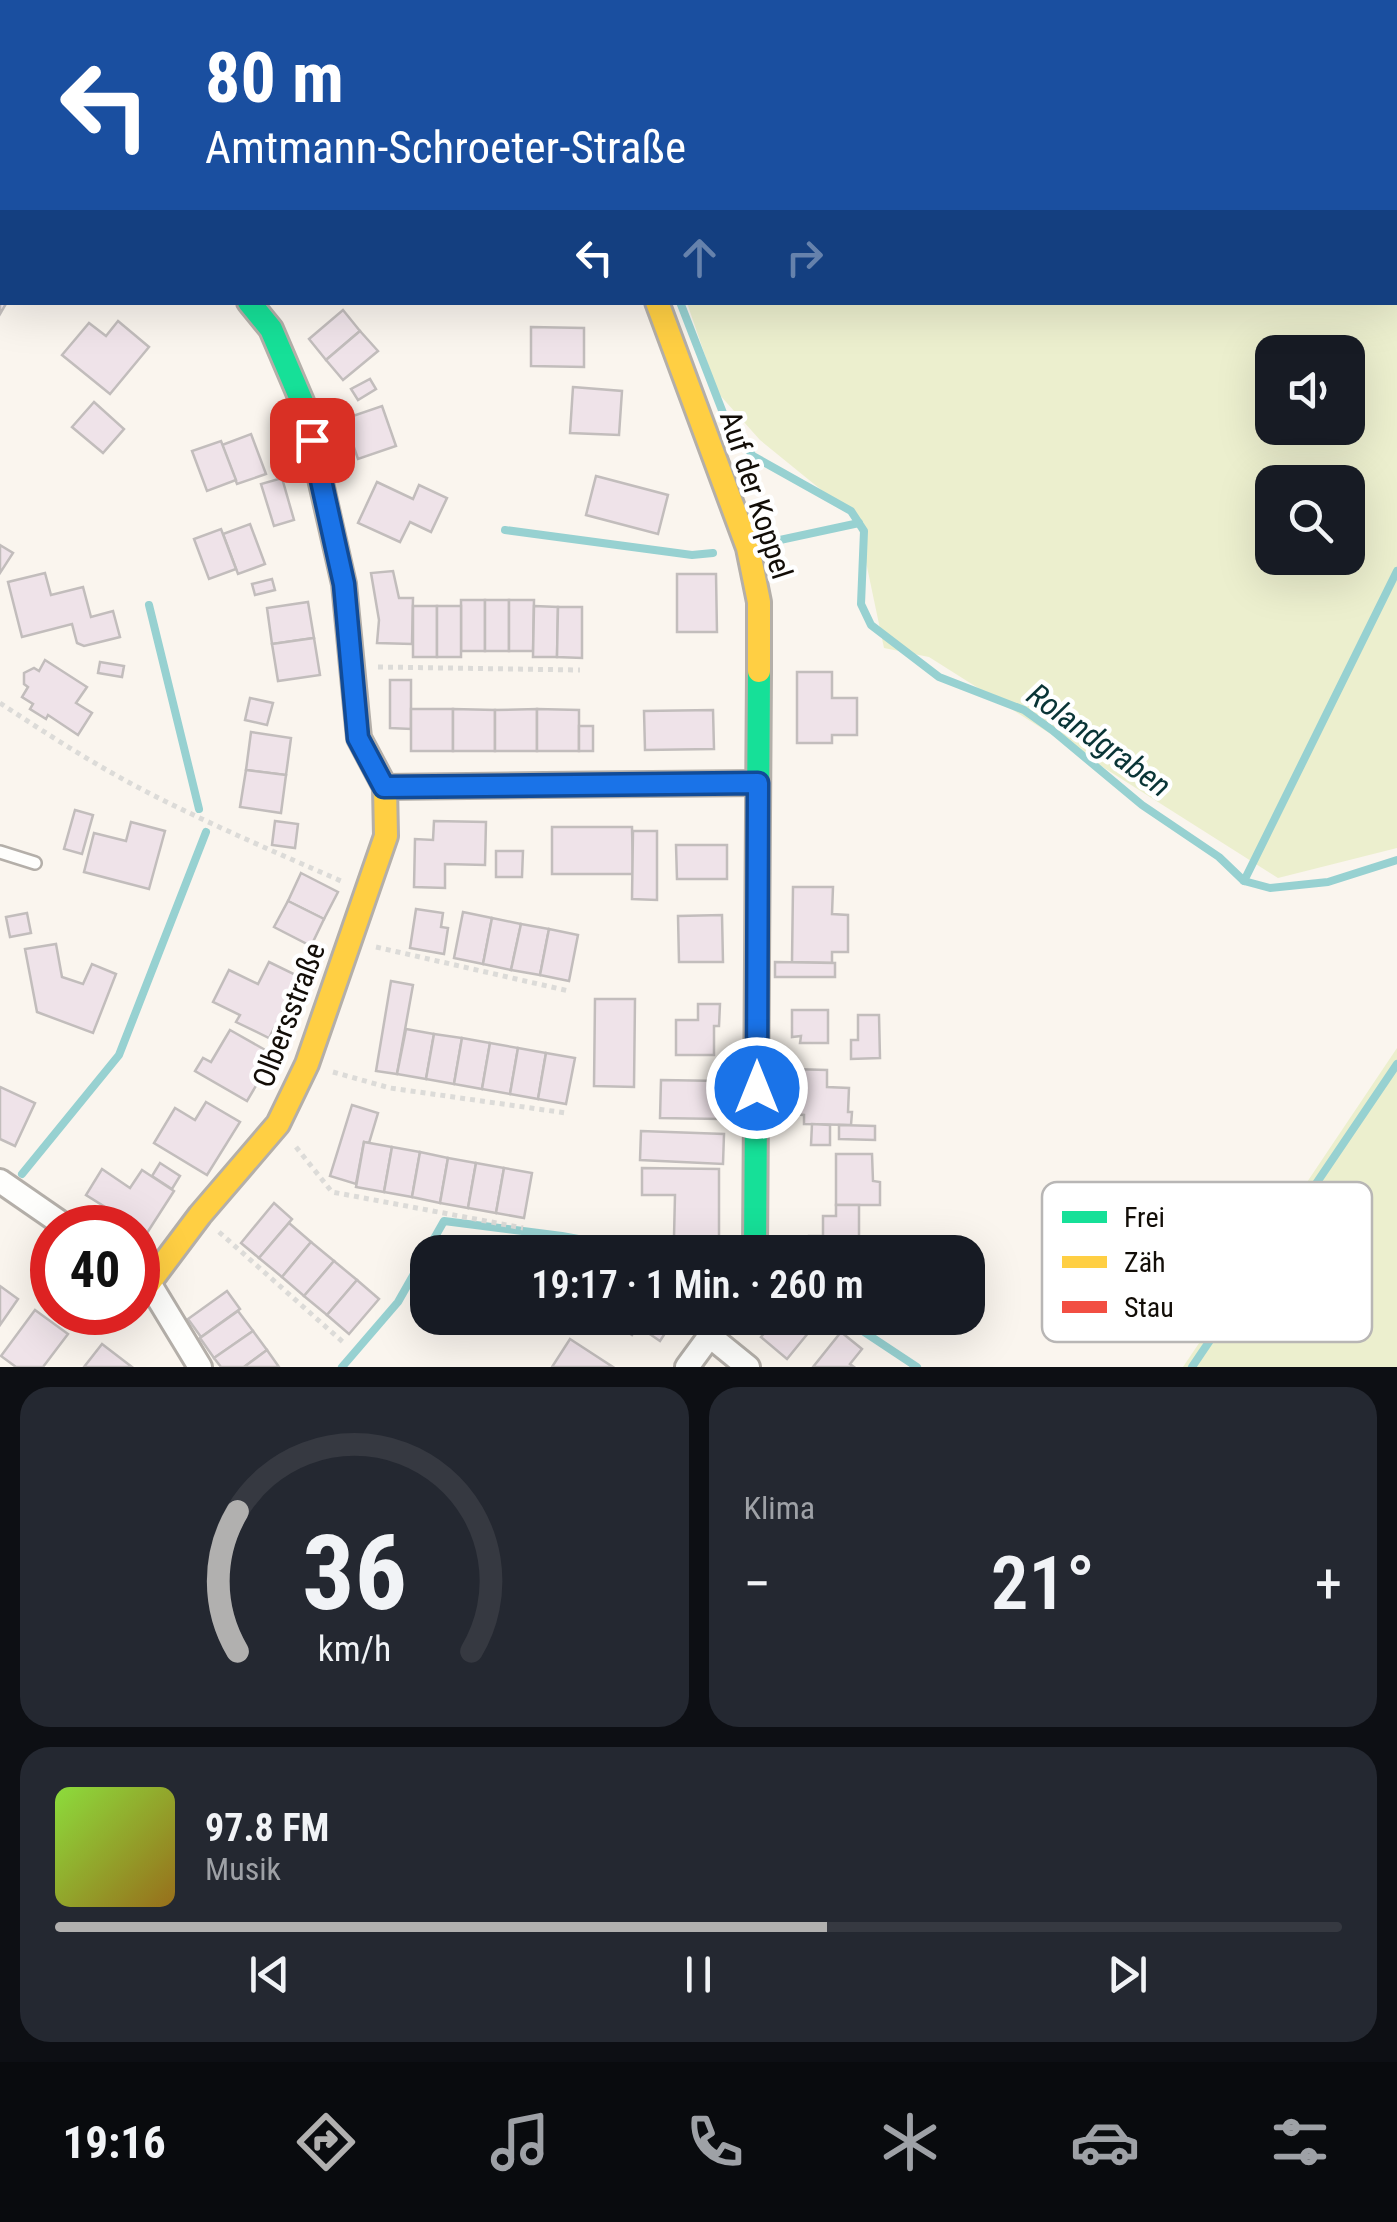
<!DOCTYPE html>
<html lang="de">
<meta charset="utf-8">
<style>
:root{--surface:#171b24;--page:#242831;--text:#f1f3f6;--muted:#9ea1a6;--line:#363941;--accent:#b1b0af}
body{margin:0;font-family:"Roboto Condensed",sans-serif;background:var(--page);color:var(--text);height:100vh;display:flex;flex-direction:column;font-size:38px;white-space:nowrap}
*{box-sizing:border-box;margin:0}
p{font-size:32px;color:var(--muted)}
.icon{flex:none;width:55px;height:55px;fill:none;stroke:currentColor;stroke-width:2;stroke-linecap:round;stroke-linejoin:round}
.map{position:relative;height:1367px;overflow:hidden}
.panel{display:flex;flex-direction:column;gap:20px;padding:20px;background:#0d0f14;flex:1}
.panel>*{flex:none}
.banner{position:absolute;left:0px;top:0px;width:1398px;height:305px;box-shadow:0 10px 40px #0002;background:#1a4fa0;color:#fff;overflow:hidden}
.tools{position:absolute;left:1255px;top:335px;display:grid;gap:20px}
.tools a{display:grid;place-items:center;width:110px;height:110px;border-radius:20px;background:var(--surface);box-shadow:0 10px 40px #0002;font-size:50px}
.speed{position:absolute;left:30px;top:1205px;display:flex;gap:20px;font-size:50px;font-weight:700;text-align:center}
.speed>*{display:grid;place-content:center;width:130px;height:130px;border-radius:50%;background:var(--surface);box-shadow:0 10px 40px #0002;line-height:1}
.speed .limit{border:15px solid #d22;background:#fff;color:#111}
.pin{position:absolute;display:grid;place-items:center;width:85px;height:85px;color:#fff;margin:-42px;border-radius:20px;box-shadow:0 5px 15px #0006}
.me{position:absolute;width:110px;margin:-55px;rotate:0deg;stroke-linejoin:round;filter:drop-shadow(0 0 8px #0008)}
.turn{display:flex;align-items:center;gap:35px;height:210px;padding:0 40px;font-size:45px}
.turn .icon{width:130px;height:130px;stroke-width:2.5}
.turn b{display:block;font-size:70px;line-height:85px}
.lanes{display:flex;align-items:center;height:95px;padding:0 40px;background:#0003;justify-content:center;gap:50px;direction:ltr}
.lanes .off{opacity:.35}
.big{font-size:75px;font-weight:600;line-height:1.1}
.panel .card{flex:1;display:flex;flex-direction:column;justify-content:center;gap:15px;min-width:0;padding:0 35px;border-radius:30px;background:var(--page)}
.panel .dial{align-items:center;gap:0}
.dial svg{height:260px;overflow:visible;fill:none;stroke:var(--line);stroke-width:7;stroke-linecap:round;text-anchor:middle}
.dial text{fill:var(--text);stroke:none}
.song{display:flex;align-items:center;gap:30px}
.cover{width:120px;height:120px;border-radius:15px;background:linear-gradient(135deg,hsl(90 70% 55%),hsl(40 70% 35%))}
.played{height:10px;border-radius:5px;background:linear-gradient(90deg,var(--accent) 60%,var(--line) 60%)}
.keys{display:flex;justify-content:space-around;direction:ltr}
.heat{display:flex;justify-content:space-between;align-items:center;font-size:55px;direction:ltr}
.panel .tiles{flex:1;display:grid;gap:20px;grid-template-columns:1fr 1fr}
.card:last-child{grid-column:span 2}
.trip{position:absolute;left:410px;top:1235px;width:575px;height:100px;border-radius:30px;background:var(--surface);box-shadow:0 10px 40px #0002;font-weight:600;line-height:100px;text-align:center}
.tab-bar{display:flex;height:160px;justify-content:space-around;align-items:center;background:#090b0e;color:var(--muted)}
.tab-bar .icon{width:70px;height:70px}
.tab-bar .current{color:var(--accent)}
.tab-bar b{font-size:45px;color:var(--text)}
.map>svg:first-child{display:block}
</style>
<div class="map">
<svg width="1397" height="1367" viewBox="0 0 1397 1367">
<rect width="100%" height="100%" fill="#faf5ee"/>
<g fill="#ecefce" fill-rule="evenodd">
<path d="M589 0H1053L1055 2H590Z"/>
<path d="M1395 288 1397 289V848L1278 878 929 657 884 648 857 519 760 440 718 393 687 303 1395 302ZM1272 352H1348V428H1272ZM1348 482V558H1272V482Z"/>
<path d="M1397 1048V1367H1183Z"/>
</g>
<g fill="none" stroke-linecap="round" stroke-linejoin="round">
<g stroke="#97d1d1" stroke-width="8">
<path d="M184 0 190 2"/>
<path d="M581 0 582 2"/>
<path d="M680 302 725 418 753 456 851 511 864 531 861 604 871 625 939 677 1024 710 1052 730 1142 805 1219 857 1244 881 1270 888 1328 882 1397 860"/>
<path d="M505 530 692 555 713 553"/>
<path d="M766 543 859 523"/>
<path d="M149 605 199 809"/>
<path d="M1244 881 1397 571"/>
<path d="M22 1174 119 1055 206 832"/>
<path d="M843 1318 917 1367"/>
<path d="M342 1367 398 1302 444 1221 562 1236 648 1252"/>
<path d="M1192 1367 1397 1064"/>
</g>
</g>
<g fill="#efe3e9" stroke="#c2bdbc" stroke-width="2.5">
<path d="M0 39 2 40 1 85 0 84Z"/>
<path d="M0 233 2 234V302H7L0 314Z"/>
<path d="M343 310 360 331 326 360 309 339Z"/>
<path d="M118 321 149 347 110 394 62 355 89 323 106 336Z"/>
<path d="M531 327 584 328V367L531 366Z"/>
<path d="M360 331 378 351 343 380 326 360Z"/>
<path d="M370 379 376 389 358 400 351 389Z"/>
<path d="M573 387 622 391 619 435 570 433Z"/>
<path d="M94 402 124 429 103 453 72 427Z"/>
<path d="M382 406 396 446 358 459 344 419Z"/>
<path d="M251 434 266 474 237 484 222 445Z"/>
<path d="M221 441 236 480 207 491 192 451Z"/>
<path d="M596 476 668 495 658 534 586 515Z"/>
<path d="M282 478 294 520 274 526 261 484Z"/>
<path d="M377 482 413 499 419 485 447 498 431 532 410 522 400 542 358 523Z"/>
<path d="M250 524 265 564 238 574 223 534Z"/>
<path d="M221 529 236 569 209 579 194 539Z"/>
<path d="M0 545 13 553 0 573Z"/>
<path d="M393 571 399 598H413L412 644 377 643 379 620 371 573Z"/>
<path d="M45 573 51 595 83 587 91 617 113 611 120 637 84 646 77 643 72 624 22 637 8 582Z"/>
<path d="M677 574H716L717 632H677Z"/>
<path d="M272 579 275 590 255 595 252 584Z"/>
<rect x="461" y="600" width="24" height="51"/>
<rect x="485" y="600" width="24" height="51"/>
<path d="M509 600H534L533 651H509Z"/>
<path d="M308 602 314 638 272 644 267 608Z"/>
<rect x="413" y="606" width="24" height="51"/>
<rect x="437" y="606" width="24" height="51"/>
<path d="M534 606 558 607 557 657H533Z"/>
<path d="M558 607H582V658L557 657Z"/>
<path d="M314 638 320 675 278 681 272 644Z"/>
<path d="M45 660 87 687 76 703 92 713 78 735 48 715 46 719 30 709 33 704 22 697 28 687 24 684V673L34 668 39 671Z"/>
<path d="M100 662 124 666 122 677 98 673Z"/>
<path d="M797 672H832V698H857V735H832V743H797Z"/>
<path d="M390 680H411V729L390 728Z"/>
<path d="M250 698 273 703 267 725 245 720Z"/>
<rect x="411" y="709" width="42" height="42"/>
<path d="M453 709 495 710V751H453Z"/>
<path d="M537 709V751H495V710Z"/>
<path d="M537 709 579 710V751H537Z"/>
<path d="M713 710 714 749 645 750 644 711Z"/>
<rect x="579" y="726" width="14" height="25"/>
<path d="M251 732 291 738 286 775 246 770Z"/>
<path d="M246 770 286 775 281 813 240 807Z"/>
<path d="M75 810 93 815 82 854 64 849Z"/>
<path d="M275 821 298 824 295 848 272 845Z"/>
<path d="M434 821 486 822 485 865 445 864V888L414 887 415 839 433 840Z"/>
<path d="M131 822 165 831 149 889 84 872 94 833 126 841Z"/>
<path d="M552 827H632L633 874H552Z"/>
<path d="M633 831H657V900L632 899Z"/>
<path d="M676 845H727V879H677Z"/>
<path d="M496 851H523L522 877H496Z"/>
<path d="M301 873 338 892 324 919 288 901Z"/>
<path d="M793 887H833L832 914 848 915V952H832V963L792 962Z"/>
<path d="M288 901 324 919 311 946 274 927Z"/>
<path d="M416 909 443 913 441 927 448 928 444 954 410 948Z"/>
<path d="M463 912 492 918 483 964 454 958Z"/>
<path d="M27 913 31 933 10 937 6 917Z"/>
<path d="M722 915 723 962H679L678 916Z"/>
<path d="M492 918 521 924 511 970 483 964Z"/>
<path d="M521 924 549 929 540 975 511 970Z"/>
<path d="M549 929 578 935 569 981 540 975Z"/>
<path d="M56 944 62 977 83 984 92 964 116 974 93 1033 37 1012 25 949Z"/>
<path d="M269 962 300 977 269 1038 236 1022 240 1015 213 1002 229 970 258 984Z"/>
<path d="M775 962 835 963V977H775Z"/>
<path d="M391 981 413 985 397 1074 376 1071Z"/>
<path d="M595 999H635L634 1087 594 1086Z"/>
<path d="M698 1004H720L719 1026H714V1055H676V1020H698Z"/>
<path d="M792 1010H828V1043H800L801 1036 792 1037Z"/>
<path d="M858 1015H879L880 1058 851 1059V1040H858Z"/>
<path d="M406 1029 434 1034 426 1079 397 1074Z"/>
<path d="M230 1030 274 1055 247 1101 195 1071 203 1058 211 1062Z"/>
<path d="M434 1034 462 1038 454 1084 426 1079Z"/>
<path d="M462 1038 490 1043 482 1089 454 1084Z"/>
<path d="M490 1043 518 1048 510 1094 482 1089Z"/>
<path d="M518 1048 546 1053 538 1099 510 1094Z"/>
<path d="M546 1053 575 1058 566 1104 538 1099Z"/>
<path d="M791 1069 827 1070V1087L849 1088 848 1112H852L851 1125 804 1124V1115L790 1114V1102L781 1101V1084L791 1085Z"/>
<path d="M661 1080 722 1081 721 1119 660 1118Z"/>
<path d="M0 1087 35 1103 15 1146 0 1139Z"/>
<path d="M206 1102 240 1122 207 1175 154 1143 175 1108 195 1120Z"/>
<path d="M352 1105 378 1113 369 1143 364 1142 356 1184 330 1176Z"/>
<path d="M812 1124 830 1125V1145H811Z"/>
<path d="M839 1125 875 1126V1140L839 1139Z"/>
<path d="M641 1131 724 1134 723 1164 640 1160Z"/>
<path d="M364 1142 392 1147 384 1192 356 1187Z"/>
<path d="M392 1147 420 1152 412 1197 384 1192Z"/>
<path d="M420 1152 448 1158 440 1203 412 1197Z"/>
<path d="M836 1154H872L873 1181 880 1182V1205H836Z"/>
<path d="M448 1158 476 1163 468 1208 440 1203Z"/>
<path d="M160 1163 180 1176 172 1189 152 1176Z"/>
<path d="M476 1163 504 1168 496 1213 468 1208Z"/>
<path d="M504 1168 532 1173 524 1218 496 1213Z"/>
<path d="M642 1168 719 1169V1237H674L675 1195H642Z"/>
<path d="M102 1169 130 1188 142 1170 174 1191 147 1233 86 1195Z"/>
<path d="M274 1203 292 1219 259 1258 241 1243Z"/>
<path d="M836 1205H859V1252H809V1236H823V1216H836Z"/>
<path d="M289 1223 311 1242 282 1277 259 1258Z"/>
<path d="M311 1242 334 1261 304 1296 282 1277Z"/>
<path d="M334 1261 357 1280 327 1315 304 1296Z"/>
<path d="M357 1280 379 1299 349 1334 327 1315Z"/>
<path d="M0 1286 18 1299 0 1325Z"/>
<path d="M227 1291 240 1309 201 1337 188 1319Z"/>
<path d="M35 1310 68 1334 43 1367H16L1 1356Z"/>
<path d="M238 1311 253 1331 214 1358 200 1338Z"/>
<path d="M606 1318H675L660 1341 638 1326 632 1335Z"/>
<path d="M777 1318H792L809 1332 787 1359 761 1337Z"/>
<path d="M253 1331 267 1350 244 1367H221L214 1358Z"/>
<path d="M841 1332 862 1349 850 1364 854 1367H813Z"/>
<path d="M570 1339 613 1367H552Z"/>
<path d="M102 1344 132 1367H84Z"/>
<path d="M267 1350 279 1367H244Z"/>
</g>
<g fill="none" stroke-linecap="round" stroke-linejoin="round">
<g stroke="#b4afa9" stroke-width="16">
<path id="lane" d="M0 852 35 863"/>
</g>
<g stroke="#b4afa9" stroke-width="28">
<g id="street">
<path d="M540 0 541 2"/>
<path d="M0 148 2 149"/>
<path d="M0 1181 68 1228"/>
<path d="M138 1276 149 1283 200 1367"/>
<path d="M711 1337 748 1367"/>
<path d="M687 1367 723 1318"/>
</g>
</g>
<g stroke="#b4afa9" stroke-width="28">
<g id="fast">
<path d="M249 302 271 329 303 404 344 584 359 738 385 787 545 785"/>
<path d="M755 1252 759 671"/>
</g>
</g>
<g stroke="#b4afa9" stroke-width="28">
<g id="slow">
<path d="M657 302 748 548 759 602V671"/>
<path d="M149 1283 200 1215 278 1124 307 1064 386 836 385 787"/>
</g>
</g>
<g stroke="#b4afa9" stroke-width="28">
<path id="jam" d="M545 785 758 783"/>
</g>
<g stroke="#dcdbd8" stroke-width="5" stroke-dasharray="5 5" stroke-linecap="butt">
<path d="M1048 0 1050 2"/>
<path d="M1201 2 1202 0"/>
<path d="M1395 283 1397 284"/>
<path d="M378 667 580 670"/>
<path d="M0 703C47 734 95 765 145 791 209 824 275 852 341 881"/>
<path d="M376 947 569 991"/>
<path d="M333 1072 390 1088 566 1113"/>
<path d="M296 1147 332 1192 523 1228"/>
<path d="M219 1232 344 1343"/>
</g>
<use href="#lane" stroke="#fefefc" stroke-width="11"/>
<use href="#street" stroke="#fefefc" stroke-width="22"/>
<use href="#fast" stroke="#16e098" stroke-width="22"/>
<use href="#slow" stroke="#ffcf43" stroke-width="22"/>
<use href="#jam" stroke="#f24e42" stroke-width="22"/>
</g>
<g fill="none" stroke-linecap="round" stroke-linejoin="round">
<g stroke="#114b97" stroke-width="25">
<path id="route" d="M312 440 344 584 358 738 384 787 758 783 757 1088"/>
</g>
<use href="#route" stroke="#1a73e8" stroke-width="18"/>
</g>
<g text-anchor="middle" stroke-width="9" stroke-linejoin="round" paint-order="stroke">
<g font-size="30" fill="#120d07" stroke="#fff">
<text transform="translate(756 495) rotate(72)" y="10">Auf der Koppel</text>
<text transform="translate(289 1015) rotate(-69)" y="10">Olbersstraße</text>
</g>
<g font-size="32" font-style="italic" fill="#093436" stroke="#fff">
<text transform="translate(1099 740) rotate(36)" y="11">Rolandgraben</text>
</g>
</g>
<rect x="1042" y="1182" width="330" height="160" rx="15" fill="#fff" stroke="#b8b6b5" stroke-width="2.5"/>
<rect x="1062" y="1211" width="45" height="12" fill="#16e098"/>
<rect x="1062" y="1256" width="45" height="12" fill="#ffcf43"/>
<rect x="1062" y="1301" width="45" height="12" fill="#f24e42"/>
<g font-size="28" fill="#120d07">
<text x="1124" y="1227">Frei</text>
<text x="1124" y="1272">Zäh</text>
<text x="1124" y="1317">Stau</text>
</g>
</svg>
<div class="tools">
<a><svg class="icon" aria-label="sound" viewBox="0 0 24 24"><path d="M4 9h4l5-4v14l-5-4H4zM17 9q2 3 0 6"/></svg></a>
<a><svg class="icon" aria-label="search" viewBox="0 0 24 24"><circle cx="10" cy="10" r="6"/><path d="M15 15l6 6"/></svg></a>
</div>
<div class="speed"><div class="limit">40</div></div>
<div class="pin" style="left:312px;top:440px;background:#d93025"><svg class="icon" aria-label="arrive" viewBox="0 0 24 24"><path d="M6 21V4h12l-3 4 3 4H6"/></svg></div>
<svg class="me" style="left:757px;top:1088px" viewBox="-20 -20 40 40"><circle r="17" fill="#1a73e8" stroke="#fff" stroke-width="3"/><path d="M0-11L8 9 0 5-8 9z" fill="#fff"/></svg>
<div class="trip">19:17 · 1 Min. · 260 m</div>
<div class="banner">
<div class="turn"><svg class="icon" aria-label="left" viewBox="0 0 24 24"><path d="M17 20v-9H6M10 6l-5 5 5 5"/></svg><div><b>80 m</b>Amtmann-Schroeter-Straße</div></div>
<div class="lanes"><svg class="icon" aria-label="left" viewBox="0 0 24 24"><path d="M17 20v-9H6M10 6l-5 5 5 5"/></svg><svg class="icon off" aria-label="ahead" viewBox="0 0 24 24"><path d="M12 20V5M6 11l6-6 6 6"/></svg><svg class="icon off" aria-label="right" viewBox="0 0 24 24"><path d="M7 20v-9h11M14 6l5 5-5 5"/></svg></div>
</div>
</div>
<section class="panel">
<div class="tiles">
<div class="card dial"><svg viewBox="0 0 100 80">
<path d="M14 69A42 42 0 1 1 86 69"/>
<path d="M14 69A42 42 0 0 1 14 26" stroke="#b1b0af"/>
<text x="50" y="56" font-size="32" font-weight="700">36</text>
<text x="50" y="72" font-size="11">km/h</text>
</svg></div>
<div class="card"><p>Klima</p>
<div class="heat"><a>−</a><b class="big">21°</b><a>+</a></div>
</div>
<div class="card">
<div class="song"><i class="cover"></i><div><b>97.8 FM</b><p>Musik</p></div></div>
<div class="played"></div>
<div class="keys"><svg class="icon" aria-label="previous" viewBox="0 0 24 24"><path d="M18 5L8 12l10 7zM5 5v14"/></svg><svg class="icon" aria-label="pause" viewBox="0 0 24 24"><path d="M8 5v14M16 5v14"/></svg><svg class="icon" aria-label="next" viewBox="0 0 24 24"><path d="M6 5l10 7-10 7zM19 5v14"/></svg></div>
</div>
</div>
</section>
<nav class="tab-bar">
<b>19:16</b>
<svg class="icon current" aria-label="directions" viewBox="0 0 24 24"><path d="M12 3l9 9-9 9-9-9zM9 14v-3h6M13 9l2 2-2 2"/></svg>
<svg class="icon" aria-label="music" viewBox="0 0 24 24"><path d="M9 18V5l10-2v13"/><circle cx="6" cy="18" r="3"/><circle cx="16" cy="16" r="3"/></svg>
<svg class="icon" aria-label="phone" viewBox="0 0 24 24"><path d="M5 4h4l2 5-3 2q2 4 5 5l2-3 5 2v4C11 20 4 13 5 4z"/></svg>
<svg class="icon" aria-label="climate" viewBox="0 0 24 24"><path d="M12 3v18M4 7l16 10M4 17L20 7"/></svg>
<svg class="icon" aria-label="car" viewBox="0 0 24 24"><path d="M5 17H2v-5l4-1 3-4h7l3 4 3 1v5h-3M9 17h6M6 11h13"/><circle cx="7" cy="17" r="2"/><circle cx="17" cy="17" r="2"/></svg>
<svg class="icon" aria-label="filters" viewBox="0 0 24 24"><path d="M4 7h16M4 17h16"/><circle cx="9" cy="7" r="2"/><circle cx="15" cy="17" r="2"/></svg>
</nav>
